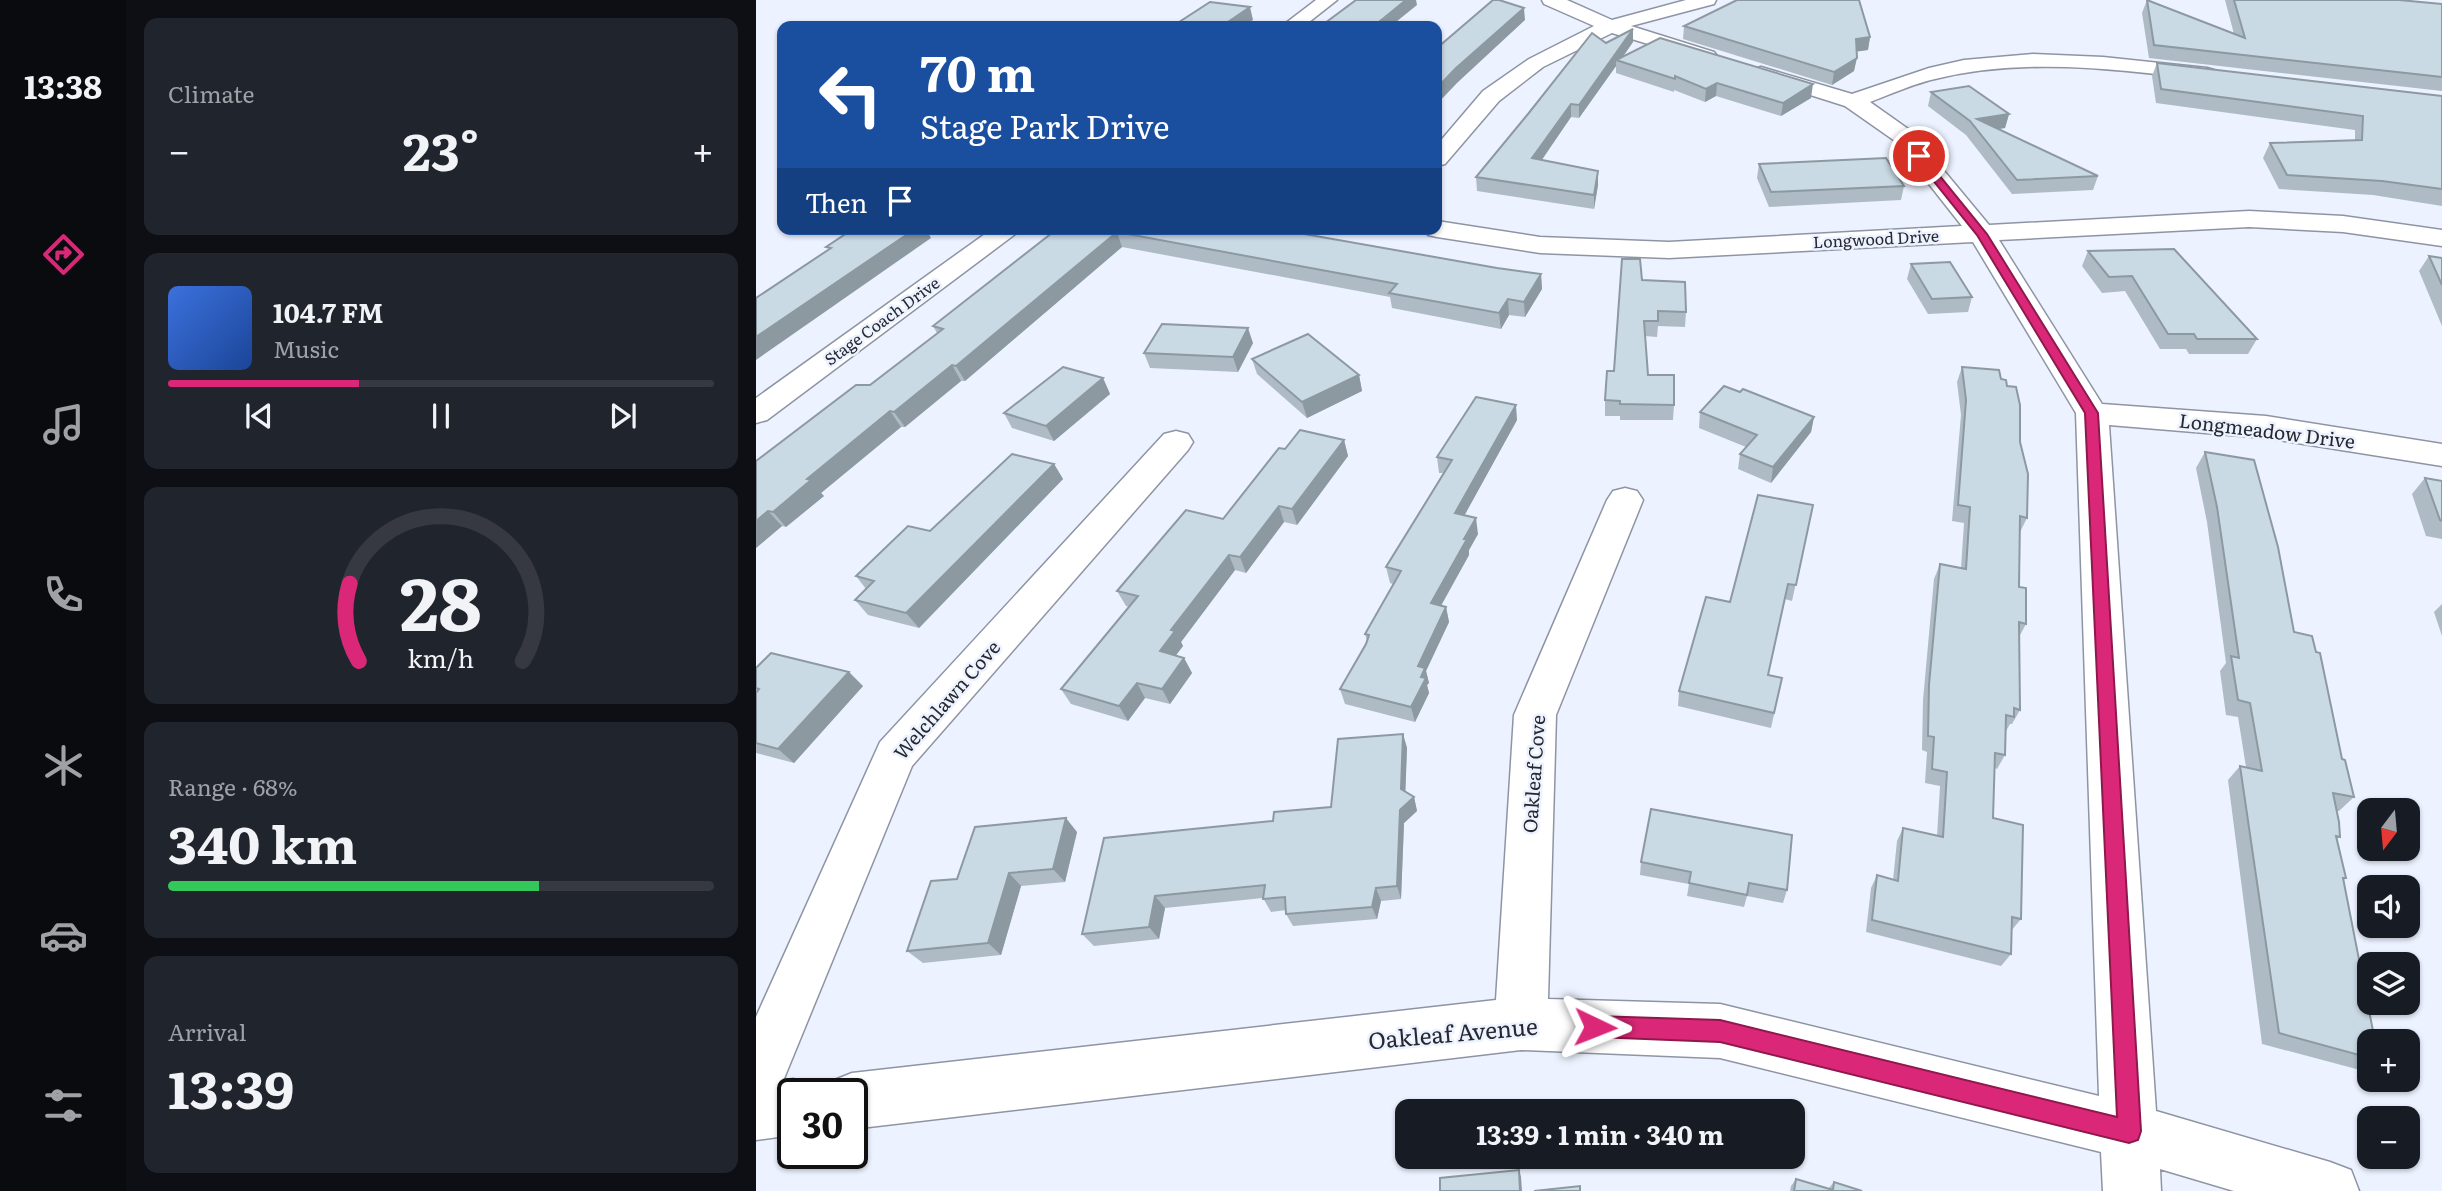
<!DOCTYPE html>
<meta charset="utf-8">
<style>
:root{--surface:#171b24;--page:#20242c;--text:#f1f3f6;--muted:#9ea1a6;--line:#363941;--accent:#db2777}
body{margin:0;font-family:Literata,serif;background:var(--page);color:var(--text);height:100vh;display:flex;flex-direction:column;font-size:26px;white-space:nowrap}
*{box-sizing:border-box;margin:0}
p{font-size:23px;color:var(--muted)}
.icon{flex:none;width:38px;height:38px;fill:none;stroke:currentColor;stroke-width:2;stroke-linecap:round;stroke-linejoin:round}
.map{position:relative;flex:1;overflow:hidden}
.drawer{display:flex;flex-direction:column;gap:18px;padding:18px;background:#0d0f14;width:630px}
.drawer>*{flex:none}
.banner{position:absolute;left:21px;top:21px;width:665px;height:214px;border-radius:14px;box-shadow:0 2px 5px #0004;background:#1a4fa0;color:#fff;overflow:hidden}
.needle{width:46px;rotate:196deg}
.controls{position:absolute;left:1601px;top:798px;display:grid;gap:14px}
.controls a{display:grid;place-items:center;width:63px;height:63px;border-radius:14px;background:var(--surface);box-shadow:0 2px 5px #0004;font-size:35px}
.speed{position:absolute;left:21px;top:1078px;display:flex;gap:14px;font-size:35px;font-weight:700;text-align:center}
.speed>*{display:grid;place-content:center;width:91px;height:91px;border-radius:50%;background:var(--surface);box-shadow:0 2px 5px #0004;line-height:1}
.speed .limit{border:4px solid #111;border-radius:10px;background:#fff;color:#111}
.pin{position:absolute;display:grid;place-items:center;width:60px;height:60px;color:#fff;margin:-30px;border:4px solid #fff;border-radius:50%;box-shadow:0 2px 7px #0007}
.me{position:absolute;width:77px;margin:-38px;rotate:92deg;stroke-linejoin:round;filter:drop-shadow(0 0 5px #0008)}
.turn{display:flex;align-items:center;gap:24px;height:147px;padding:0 28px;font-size:32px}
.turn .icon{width:91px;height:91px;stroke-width:2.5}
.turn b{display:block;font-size:49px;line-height:60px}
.then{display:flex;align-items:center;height:66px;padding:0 28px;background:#0003;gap:14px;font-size:26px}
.big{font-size:52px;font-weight:700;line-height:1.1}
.drawer .widget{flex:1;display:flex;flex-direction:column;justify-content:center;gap:10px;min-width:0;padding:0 24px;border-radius:14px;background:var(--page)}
.drawer .dial{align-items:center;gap:0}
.dial svg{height:182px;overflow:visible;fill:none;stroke:var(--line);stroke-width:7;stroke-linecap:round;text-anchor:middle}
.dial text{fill:var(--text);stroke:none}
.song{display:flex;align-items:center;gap:21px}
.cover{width:84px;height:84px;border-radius:10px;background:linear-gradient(135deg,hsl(220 70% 55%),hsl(220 70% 35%))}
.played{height:7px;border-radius:4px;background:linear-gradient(90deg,var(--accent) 35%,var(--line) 35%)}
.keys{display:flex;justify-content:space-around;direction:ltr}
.heat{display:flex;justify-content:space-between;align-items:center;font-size:38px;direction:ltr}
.charge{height:10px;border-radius:5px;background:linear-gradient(90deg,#34c759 68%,var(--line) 0)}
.trip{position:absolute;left:639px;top:1099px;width:410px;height:70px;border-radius:14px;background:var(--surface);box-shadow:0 2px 5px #0004;font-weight:700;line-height:70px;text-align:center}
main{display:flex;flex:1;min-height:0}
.tabs{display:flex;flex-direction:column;width:126px;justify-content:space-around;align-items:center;background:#090b0e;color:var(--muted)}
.tabs .icon{width:49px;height:49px}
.tabs .on{color:var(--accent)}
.tabs b{font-size:32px;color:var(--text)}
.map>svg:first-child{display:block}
</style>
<main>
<nav class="tabs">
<b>13:38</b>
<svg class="icon on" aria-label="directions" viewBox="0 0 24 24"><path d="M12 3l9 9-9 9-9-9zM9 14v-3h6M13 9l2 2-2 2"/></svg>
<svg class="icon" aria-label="music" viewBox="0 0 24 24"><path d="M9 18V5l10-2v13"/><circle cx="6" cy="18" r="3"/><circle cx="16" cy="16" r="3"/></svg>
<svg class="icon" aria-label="phone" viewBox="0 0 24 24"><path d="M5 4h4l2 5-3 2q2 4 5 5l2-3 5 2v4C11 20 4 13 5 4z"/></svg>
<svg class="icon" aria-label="climate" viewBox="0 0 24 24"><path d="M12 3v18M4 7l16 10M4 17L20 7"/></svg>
<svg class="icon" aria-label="car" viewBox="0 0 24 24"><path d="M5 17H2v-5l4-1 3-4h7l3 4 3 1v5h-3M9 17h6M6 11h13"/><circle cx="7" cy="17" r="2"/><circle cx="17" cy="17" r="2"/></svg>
<svg class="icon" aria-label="filters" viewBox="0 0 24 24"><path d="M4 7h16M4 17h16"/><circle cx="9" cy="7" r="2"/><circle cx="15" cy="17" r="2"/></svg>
</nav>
<section class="drawer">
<div class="widget"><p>Climate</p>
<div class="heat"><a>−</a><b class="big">23°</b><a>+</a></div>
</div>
<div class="widget">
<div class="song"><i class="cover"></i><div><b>104.7 FM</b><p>Music</p></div></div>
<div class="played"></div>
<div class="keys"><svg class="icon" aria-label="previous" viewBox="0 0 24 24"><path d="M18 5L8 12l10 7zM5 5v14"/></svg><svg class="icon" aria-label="pause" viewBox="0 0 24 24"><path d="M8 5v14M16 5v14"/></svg><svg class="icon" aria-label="next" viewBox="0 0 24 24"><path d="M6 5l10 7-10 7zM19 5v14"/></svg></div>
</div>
<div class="widget dial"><svg viewBox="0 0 100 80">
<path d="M14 69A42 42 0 1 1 86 69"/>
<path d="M14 69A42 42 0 0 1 10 35" stroke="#db2777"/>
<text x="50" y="56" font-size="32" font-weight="700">28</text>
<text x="50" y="72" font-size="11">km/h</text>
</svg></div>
<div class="widget"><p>Range · 68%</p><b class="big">340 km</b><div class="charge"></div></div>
<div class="widget"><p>Arrival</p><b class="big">13:39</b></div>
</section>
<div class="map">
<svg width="1686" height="1191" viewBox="0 0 1686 1191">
<rect width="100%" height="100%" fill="#ecf2ff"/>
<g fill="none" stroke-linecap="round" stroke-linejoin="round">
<g stroke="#8e94a3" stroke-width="3">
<g id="minor">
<path d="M560 0H581L548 26H526Z"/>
<path d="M786 0H811L856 20 930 0H960L958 4 875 26 958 52 961 56 958 60 951 62 856 33 787 67 743 101 689 164 681 166V145L727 91 773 59 838 26 788 4Z"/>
<path d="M1277 54 1347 57 1451 68 1458 70 1462 74 1458 78 1451 80C1361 69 1269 57 1179 79 1157 84 1135 94 1114 102L1155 131 1233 225 1493 211 1587 216 1686 230V246L1587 232 1493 227 1243 240 1346 404 1510 416 1686 444V466L1510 438 1353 425 1400 1111 1574 1162 1595 1170 1603 1191H1478L1404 1169 1405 1191H1347L1345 1152 964 1058 765 1050 96 1129V1094H71L76 1081 96 1073 740 1000 758 715 851 500 857 491 869 488 881 491 887 500 800 715 792 999 964 1004 1343 1096 1320 413 1217 242 913 258 784 253 681 237 672 235 668 229H681V221L784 237 913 242 1206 226 1139 141 1089 106 998 77 994 73 998 69 1005 67 1096 94 1173 68 1208 60Z"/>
<path d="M236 229H266L11 420 0 423V398Z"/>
<path d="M420 431 432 434 437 442 432 450 156 766 27 1081 37 1079 57 1087 59 1094H37V1135L0 1140V1017L124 742 408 434Z"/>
</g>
</g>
<use href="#minor" fill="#fff" fill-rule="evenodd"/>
</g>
<g fill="#aebbc5">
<path d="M1391 0 1478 34 1469 0H1644L1686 4V91L1393 58 1386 13Z"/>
<path d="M928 26 1114 37 1112 50 1101 51 1098 71 1076 85 927 39Z"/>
<path d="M877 42 867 56 1055 98 1025 116 960 96 949 102 918 90V92L860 73V66L823 118 815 117 785 160 842 171V185L838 209 721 191 720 177 850 43Z"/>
<path d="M1401 63 1686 96V206L1617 195 1523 189 1507 158 1514 143 1599 140V130L1400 103 1396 76Z"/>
<path d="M1175 92 1253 114 1249 128 1242 129 1342 176 1337 190 1256 194 1210 135 1172 106Z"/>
<path d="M1003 164 1148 186 1145 200 1013 207 1001 178Z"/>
<path d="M301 229H520L741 268 785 274 786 289 769 317 753 315 745 329 636 308 634 297 366 247 209 381H205L149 427H145L65 493 68 496 30 527 26 526 0 548V461L114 385 181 333 177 326Z"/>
<path d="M1332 251 1501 339 1492 354H1433L1430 349H1404L1369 291 1346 293 1326 266Z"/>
<path d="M1673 256 1686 258V326L1663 271Z"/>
<path d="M1155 264 1216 297 1212 312 1172 314 1151 279Z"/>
<path d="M886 280 930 312 929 327 902 326 901 337 889 336 892 375 918 405 917 420H864V416H849V400Z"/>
<path d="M497 343 482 372 394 368 388 353Z"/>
<path d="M496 359 603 375 606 391 551 418 501 374Z"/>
<path d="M1206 367 1245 379 1264 442 1271 518 1264 532 1263 587 1270 624 1263 637 1264 710 1256 724H1254L1250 731 1249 755 1241 769 1239 768 1237 818 1265 919 1255 931V954L1245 966 1110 932 1115 888 1121 875 1137 880 1141 841 1147 828 1181 836 1184 786 1169 783 1171 752 1166 750 1167 700 1178 579 1184 564 1205 568 1208 523 1196 521 1205 415 1201 382Z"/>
<path d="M347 378 354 394 298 441 256 428 248 413Z"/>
<path d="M984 392 1058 417 1055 432 1015 483 982 469 984 454 990 447 943 428 944 412Z"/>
<path d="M761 420 708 515 722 534 713 550V555L685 606 690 607 693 622 670 671 673 683 671 685 673 693 659 722 589 704 584 689 611 641 609 634 637 584 634 583 630 567 687 473H683L681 457Z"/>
<path d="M588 440 592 456 541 525 528 522 490 573 479 570 425 642 427 646 419 656 428 658 436 673 414 704 389 698 372 721 315 704 305 689 373 607 370 606 361 591 467 519 529 449Z"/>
<path d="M1449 452 1538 632 1586 759 1598 797 1583 811H1581L1584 837 1581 839 1590 878 1588 880 1614 1041V1065L1604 1070 1506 1044 1472 780 1484 766 1490 767 1482 717 1470 715 1464 671 1470 663 1451 522 1440 468Z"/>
<path d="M298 464 307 479 163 628 112 615 99 600 110 589 100 576 174 531Z"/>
<path d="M1669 478 1686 481V539L1670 536 1656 494Z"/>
<path d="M1057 505 1036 601 1029 599 1012 675 1026 678 1015 728 922 706 923 691 974 602Z"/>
<path d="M1686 604V636L1678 612Z"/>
<path d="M0 668 107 686 38 763 0 753Z"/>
<path d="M647 734 651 748 649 792 658 797 661 811 648 823 645 899 625 901 621 919 537 926 530 914V910L515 912 507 898 409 908 403 939 338 946 326 934 517 821 575 807Z"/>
<path d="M321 832 309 882 265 886 245 955 167 963 151 951 201 879Z"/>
<path d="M885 862 1031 890 1027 903 991 896 988 907 931 896 933 884 884 875Z"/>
<path d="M1040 1179 1072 1189 1078 1182 1106 1191H1034L1035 1186Z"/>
</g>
<g fill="#8d99a0">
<path d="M650 0H660L661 5 635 26H618Z"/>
<path d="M494 7 497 20 487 26H466Z"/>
<path d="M768 8 769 20 701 83 681 104V88L699 69Z"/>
<path d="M877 29V42L864 61 860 60V66L823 118V105Z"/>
<path d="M1114 37 1112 50 1098 52 1100 39Z"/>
<path d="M1101 58 1098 71 1076 85 1078 72Z"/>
<path d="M961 83 960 96 949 102 950 89Z"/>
<path d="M1057 84 1055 98 1025 116 1027 103Z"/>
<path d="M815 104V117L777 173 776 158Z"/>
<path d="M1253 114 1249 128 1223 132 1221 119Z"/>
<path d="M842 171V185L838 209V195Z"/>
<path d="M159 229H170L175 238 0 360V337Z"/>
<path d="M361 232 366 247 209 381 200 366Z"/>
<path d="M785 274 786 289 769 317 768 302Z"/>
<path d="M752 299 753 315 745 329 743 313Z"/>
<path d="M492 328 497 343 482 372 477 357Z"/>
<path d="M196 365 205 381 149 427 138 412Z"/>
<path d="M603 375 606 391 551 418 546 402Z"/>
<path d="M347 378 354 394 298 441 290 426Z"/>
<path d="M760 405 761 420 701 529 699 513Z"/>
<path d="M134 411 145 427 65 493 68 496 30 527 17 512 51 479Z"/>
<path d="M1058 417 1055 432 1015 483 1017 467Z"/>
<path d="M588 440 592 456 541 525 536 509Z"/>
<path d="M298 464 307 479 163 628 150 613Z"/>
<path d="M523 506 528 522 490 573 484 557Z"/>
<path d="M12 511 26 526 0 548V521Z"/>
<path d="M720 518 722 534 713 550V555L678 618 675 603Z"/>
<path d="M473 555 479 570 425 642 427 646 412 666 404 651 415 630Z"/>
<path d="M690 607 693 622 670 671 673 683 671 685 673 693 659 722 655 707 662 666Z"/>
<path d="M428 658 436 673 414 704 406 689Z"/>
<path d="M93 672 107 686 38 763 22 749Z"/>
<path d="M381 683 389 698 372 721 363 706Z"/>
<path d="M647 734 651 748 649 803 645 789Z"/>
<path d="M658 797 661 811 648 823 645 899 641 886 644 810Z"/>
<path d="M310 818 321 832 309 882 297 869Z"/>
<path d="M253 873 265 886 245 955 232 943Z"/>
<path d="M620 888 625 901 621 919 616 907Z"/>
<path d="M399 896 409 908 403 939 393 927Z"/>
<path d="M763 1170 765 1177 766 1191H764Z"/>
</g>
<g fill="#cadae5" stroke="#8d99a0" stroke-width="2">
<path d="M600 0H650L618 26H565Z"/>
<path d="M737 0H743L768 8 699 69 681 88V48Z"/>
<path d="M981 0H1103L1114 37 1100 39 1101 58 1078 72 928 26Z"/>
<path d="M1391 0 1489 38 1478 0H1643L1686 4V77L1398 45Z"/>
<path d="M454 2 494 7 466 26H417Z"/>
<path d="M877 29 823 105 815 104 776 158 842 171 838 195 720 177 772 114 836 33 850 43Z"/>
<path d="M904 38 1057 84 1027 103 961 83 950 89 919 76V79L860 60Z"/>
<path d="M1401 63 1686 96V189L1626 181 1531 175 1514 143 1606 140 1607 116 1405 89Z"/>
<path d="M1213 86 1253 114 1221 119 1342 176 1261 180 1214 121 1175 92Z"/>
<path d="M1130 158 1148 186 1015 192 1003 164Z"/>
<path d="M97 229H159L0 337V298L75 248 70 247Z"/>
<path d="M301 229H520L741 268 785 274 768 302 752 299 743 313 633 293 641 284 361 232 200 366 196 365 138 412 134 411 51 479 55 480 17 512 12 511 0 521V461L100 385H114L187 329 177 326Z"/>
<path d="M1418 249 1501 339H1441L1438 334H1412L1376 276 1353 277 1332 251Z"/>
<path d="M1673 256 1686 258V285Z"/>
<path d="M866 259H884L886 280 929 282 930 312 902 311V321H888L892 375H918V405L864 404V401L849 400 851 371H858Z"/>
<path d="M1194 262 1216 297 1176 299 1155 264Z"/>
<path d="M406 324 492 328 477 357 388 353Z"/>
<path d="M552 334 603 375 546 402 496 359Z"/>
<path d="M307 367 347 378 290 426 248 413Z"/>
<path d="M1206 367 1243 370 1245 379 1250 380 1251 386 1260 387 1264 405V442L1272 474 1271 518 1264 516 1263 587 1270 588V624L1263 622 1264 710 1258 708V717L1250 715 1249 755 1239 753 1237 818 1267 825 1265 919 1256 917 1255 954 1116 920 1121 875 1142 881 1147 828 1187 837 1191 772 1176 769 1178 737 1172 736 1173 685 1184 564 1210 569 1214 507 1202 505 1210 400Z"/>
<path d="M968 386 984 392 987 389 1058 417 1017 467 984 454 1001 435 944 412Z"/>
<path d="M720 397 760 405 699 513 720 518 708 539H711L675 603 690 607 662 666 669 668 665 677 670 678 655 707 584 689 610 644 613 635 609 634 645 571 630 567 696 460 681 457Z"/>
<path d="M544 430 588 440 536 509 523 506 484 557 473 555 415 630 419 631 404 651 428 658 406 689 381 683 363 706 305 689 382 596 361 591 430 510 467 519 523 448 529 449Z"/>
<path d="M1449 452 1498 460 1522 547 1538 632 1556 636 1560 652 1564 653 1586 759 1589 760 1598 797 1577 793 1583 822 1584 837 1580 836 1590 878H1587L1619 1041H1614V1058L1523 1033 1484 766 1506 771 1494 703 1482 700 1475 656 1483 658 1461 507Z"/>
<path d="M256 454 298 464 150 613 99 600 118 581 100 576 152 526 174 531Z"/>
<path d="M1669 478 1686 481V521L1684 520Z"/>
<path d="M1002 495 1057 505 1040 585 1032 584 1012 675 1026 678 1018 713 923 691 950 597 974 602Z"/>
<path d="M15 653 93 672 22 749 0 743V693L3 689 0 688V668Z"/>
<path d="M647 734 645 789 658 797 644 810 641 886 620 888 616 907 530 914 529 897 507 899 509 885 399 896 393 927 326 934 348 838 517 821 518 812 575 807 582 739Z"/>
<path d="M895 809 1036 835 1031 890 993 883 991 895 933 883 935 872 885 862Z"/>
<path d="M310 818 297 869 253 873 232 943 151 951 175 881 201 879 219 827Z"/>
<path d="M763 1170 764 1191H684V1178Z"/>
<path d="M1040 1179 1077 1190 1078 1182 1106 1191H1038Z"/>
<path d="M824 1186V1191H778Z"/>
</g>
<path fill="#db2777" stroke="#8e194d" stroke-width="2" d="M1159 154H1166L1231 234 1342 413 1385 1131 1382 1140 1373 1143 964 1042 839 1037 832 1034 828 1027 832 1019 839 1016 964 1020 1361 1117 1329 413 1221 235 1159 158Z"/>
<g text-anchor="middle" stroke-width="5" stroke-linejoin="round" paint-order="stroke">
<g font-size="16" fill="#26282e" stroke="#ecf2ff">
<text transform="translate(1120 239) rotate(-3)" y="6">Longwood Drive</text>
<text transform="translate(126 321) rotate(-36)" y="6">Stage Coach Drive</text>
</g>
<g font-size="19" fill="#26282e" stroke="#ecf2ff">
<text transform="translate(1511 431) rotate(7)" y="7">Longmeadow Drive</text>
<text transform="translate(191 700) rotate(-49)" y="7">Welchlawn Cove</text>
<text transform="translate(778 774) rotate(-86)" y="7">Oakleaf Cove</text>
</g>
<g font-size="23" fill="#26282e" stroke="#ecf2ff">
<text transform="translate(697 1034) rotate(-5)" y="8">Oakleaf Avenue</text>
</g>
</g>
</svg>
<div class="controls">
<a><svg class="needle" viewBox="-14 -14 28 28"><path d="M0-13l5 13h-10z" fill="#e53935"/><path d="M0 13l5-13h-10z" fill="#9ea1a6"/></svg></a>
<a><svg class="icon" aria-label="sound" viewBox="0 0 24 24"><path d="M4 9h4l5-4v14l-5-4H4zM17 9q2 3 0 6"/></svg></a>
<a><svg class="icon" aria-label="layers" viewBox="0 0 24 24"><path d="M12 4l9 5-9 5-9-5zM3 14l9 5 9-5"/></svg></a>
<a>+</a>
<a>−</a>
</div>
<div class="speed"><div class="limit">30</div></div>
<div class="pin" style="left:1163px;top:156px;background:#d93025"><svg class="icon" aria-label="arrive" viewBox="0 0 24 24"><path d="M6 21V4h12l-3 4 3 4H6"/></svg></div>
<svg class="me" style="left:839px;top:1027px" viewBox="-20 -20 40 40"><path d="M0-17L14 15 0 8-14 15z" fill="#db2777" stroke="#fff" stroke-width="4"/></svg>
<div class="trip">13:39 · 1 min · 340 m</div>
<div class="banner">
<div class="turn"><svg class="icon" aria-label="left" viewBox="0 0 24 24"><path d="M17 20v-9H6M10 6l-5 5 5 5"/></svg><div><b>70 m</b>Stage Park Drive</div></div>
<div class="then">Then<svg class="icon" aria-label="arrive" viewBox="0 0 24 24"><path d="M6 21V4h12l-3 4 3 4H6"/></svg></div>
</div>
</div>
</main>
